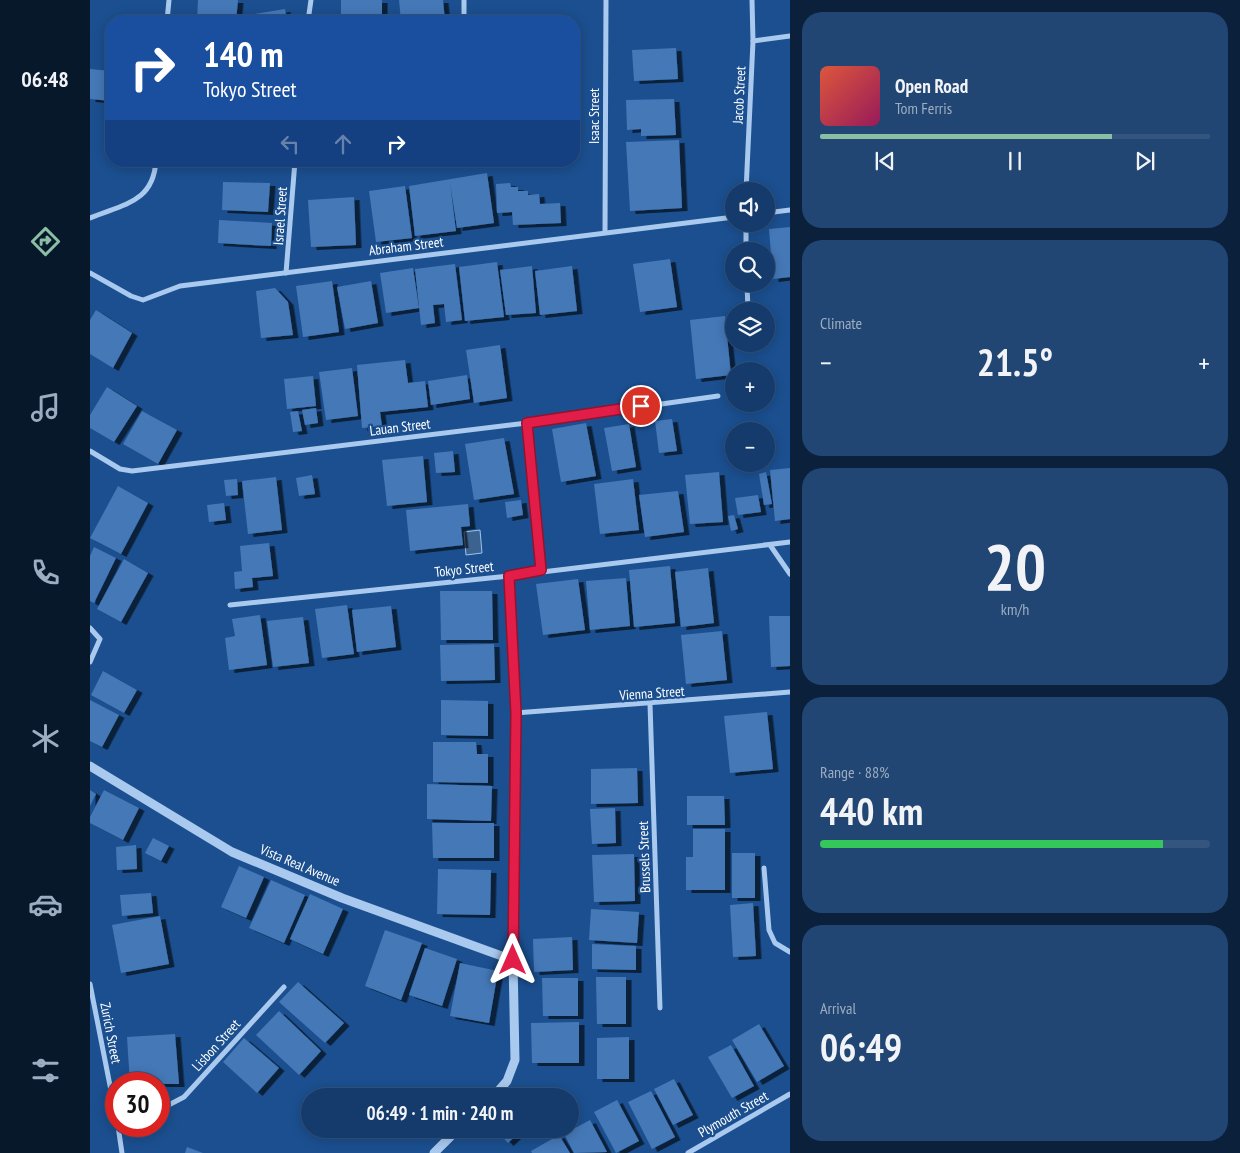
<!DOCTYPE html>
<meta charset="utf-8">
<style>
:root{--surface:#143b6b;--page:#214673;--text:#f1f3f6;--muted:#9dadc1;--line:#33557e;--accent:#8abfa5}
body{margin:0;font-family:"PT Sans Narrow",sans-serif;background:var(--page);color:var(--text);height:100vh;display:flex;flex-direction:column;font-size:19px;white-space:nowrap}
*{box-sizing:border-box;margin:0}
p{font-size:16px;color:var(--muted)}
.icon{flex:none;width:28px;height:28px;fill:none;stroke:currentColor;stroke-width:2;stroke-linecap:round;stroke-linejoin:round}
.map{position:relative;flex:1;overflow:hidden}
.sheet{display:flex;flex-direction:column;gap:12px;padding:12px;background:#0b203b;width:450px}
.sheet>*{flex:none}
.top-card{position:absolute;left:15px;top:15px;width:475px;height:152px;border-radius:20px;box-shadow:0 2px 12px #0003,0 0 0 1px var(--line);background:#1a4fa0;color:#fff;overflow:hidden}
.fabs{position:absolute;left:635px;top:182px;display:grid;gap:10px}
.fabs a{display:grid;place-items:center;width:50px;height:50px;border-radius:50%;background:var(--surface);box-shadow:0 2px 12px #0003,0 0 0 1px var(--line);font-size:25px}
.speed{position:absolute;left:15px;top:1072px;display:flex;gap:10px;font-size:25px;font-weight:700;text-align:center}
.speed>*{display:grid;place-content:center;width:65px;height:65px;border-radius:50%;background:var(--surface);box-shadow:0 2px 12px #0003,0 0 0 1px var(--line);line-height:1}
.speed .limit{border:8px solid #d22;background:#fff;color:#111}
.pin{position:absolute;display:grid;place-items:center;width:42px;height:42px;color:#fff;margin:-21px;border:2px solid #fff;border-radius:50%;box-shadow:0 1px 5px #0007}
.me{position:absolute;width:55px;margin:-28px;rotate:0deg;stroke-linejoin:round;filter:drop-shadow(0 0 4px #0008)}
.turn{display:flex;align-items:center;gap:18px;height:105px;padding:0 15px;font-size:22px}
.turn .icon{width:65px;height:65px;stroke-width:2.5}
.turn b{display:block;font-size:35px;line-height:42px}
.lanes{display:flex;align-items:center;height:48px;padding:0 15px;background:#0003;justify-content:center;gap:25px;direction:ltr}
.lanes .off{opacity:.35}
.big{font-size:38px;font-weight:600;line-height:1.1}
.sheet .widget{flex:1;display:flex;flex-direction:column;justify-content:center;gap:8px;min-width:0;padding:0 18px;border-radius:20px;background:var(--page)}
.sheet .dial{align-items:center;gap:0}
.dial b{font-size:65px;line-height:1}
.song{display:flex;align-items:center;gap:15px}
.cover{width:60px;height:60px;border-radius:8px;background:linear-gradient(135deg,hsl(10 70% 55%),hsl(330 70% 35%))}
.played{height:5px;border-radius:2px;background:linear-gradient(90deg,var(--accent) 75%,var(--line) 75%)}
.keys{display:flex;justify-content:space-around;direction:ltr}
.heat{display:flex;justify-content:space-between;align-items:center;font-size:28px;direction:ltr}
.charge{height:8px;border-radius:4px;background:linear-gradient(90deg,#34c759 88%,var(--line) 0)}
.trip{position:absolute;left:211px;top:1088px;width:278px;height:50px;border-radius:25px;background:var(--surface);box-shadow:0 2px 12px #0003,0 0 0 1px var(--line);font-weight:600;line-height:50px;text-align:center}
main{display:flex;flex:1;min-height:0}
.menu{display:flex;flex-direction:column;width:90px;justify-content:space-around;align-items:center;background:#08182b;color:var(--muted)}
.menu .icon{width:35px;height:35px}
.menu .active{color:var(--accent)}
.menu b{font-size:22px;color:var(--text)}
.map>svg:first-child{display:block}
</style>
<main>
<nav class="menu">
<b>06:48</b>
<svg class="icon active" aria-label="directions" viewBox="0 0 24 24"><path d="M12 3l9 9-9 9-9-9zM9 14v-3h6M13 9l2 2-2 2"/></svg>
<svg class="icon" aria-label="music" viewBox="0 0 24 24"><path d="M9 18V5l10-2v13"/><circle cx="6" cy="18" r="3"/><circle cx="16" cy="16" r="3"/></svg>
<svg class="icon" aria-label="phone" viewBox="0 0 24 24"><path d="M5 4h4l2 5-3 2q2 4 5 5l2-3 5 2v4C11 20 4 13 5 4z"/></svg>
<svg class="icon" aria-label="climate" viewBox="0 0 24 24"><path d="M12 3v18M4 7l16 10M4 17L20 7"/></svg>
<svg class="icon" aria-label="car" viewBox="0 0 24 24"><path d="M5 17H2v-5l4-1 3-4h7l3 4 3 1v5h-3M9 17h6M6 11h13"/><circle cx="7" cy="17" r="2"/><circle cx="17" cy="17" r="2"/></svg>
<svg class="icon" aria-label="filters" viewBox="0 0 24 24"><path d="M4 7h16M4 17h16"/><circle cx="9" cy="7" r="2"/><circle cx="15" cy="17" r="2"/></svg>
</nav>
<div class="map">
<svg width="700" height="1153" viewBox="0 0 700 1153">
<defs>
<filter id="shadow"><feDropShadow dx="5.5" dy="3" stdDeviation="0" flood-color="#0009"/></filter>
</defs>
<rect width="100%" height="100%" fill="#1b4f8f"/>
<path fill="#3c6290" stroke="#9cc4f0" d="M390 530 392 553 376 555 374 532Z"/>
<g fill="#4478b7" filter="url(#shadow)">
<path d="M108 0H148L146 21H107Z"/>
<rect x="251" y="0" width="41" height="21"/>
<path d="M309 0H353L355 21H311Z"/>
<path d="M195 9 197 21H154L153 16Z"/>
<path d="M586 48 588 79 544 81 542 50Z"/>
<path d="M0 69 21 71V101L0 99Z"/>
<path d="M584 99 586 135 551 136V129L537 130 536 100Z"/>
<path d="M589 140 592 208 540 211 536 142Z"/>
<path d="M397 173 404 223 367 228 360 183 366 231 325 236 319 186Z"/>
<path d="M133 182 180 183 178 212 132 210Z"/>
<path d="M420 183 421 187H428V191H438V195L449 194 450 204 470 203 471 223 423 225 422 212 407 213 406 184Z"/>
<path d="M315 186 322 238 286 242 279 191Z"/>
<path d="M264 197 266 245 221 247 218 200Z"/>
<path d="M129 220 182 223 181 246 128 243Z"/>
<path d="M700 227V277L683 279 679 229Z"/>
<path d="M580 259 587 307 550 312 543 264Z"/>
<path d="M407 262 414 317 375 321 369 267Z"/>
<path d="M365 264 372 320 356 322 354 304 343 305 345 323 331 325 325 269Z"/>
<path d="M442 266 446 313 416 315 410 270Z"/>
<path d="M482 266 487 311 450 315 445 271Z"/>
<path d="M323 268 329 308 296 313 290 273Z"/>
<path d="M242 281 249 332 213 337 206 286Z"/>
<path d="M281 281 288 323 255 329 247 287Z"/>
<path d="M185 288 198 302 203 335 171 338 166 291Z"/>
<path d="M6 310 42 333 23 368 0 354V320Z"/>
<path d="M635 316 641 375 606 379 600 320Z"/>
<path d="M410 345 417 398 384 403 376 350Z"/>
<path d="M315 360 318 383 335 381 338 407 290 412 292 426 272 428 267 365Z"/>
<path d="M262 368 268 416 236 420 229 372Z"/>
<path d="M377 375 380 399 341 405 338 381Z"/>
<path d="M223 376 226 406 197 409 194 379Z"/>
<path d="M17 387 47 406 24 442 0 428V415Z"/>
<path d="M226 408 228 423 215 425 212 410Z"/>
<path d="M52 411 87 430 68 464 33 444Z"/>
<path d="M208 411 212 431 203 432 200 412Z"/>
<path d="M582 419 587 451 569 453 565 421Z"/>
<path d="M496 423 506 476 471 482 462 429Z"/>
<path d="M539 424 546 467 522 471 514 428Z"/>
<path d="M414 438 424 494 384 500 375 444Z"/>
<path d="M363 451 365 472 346 473 344 453Z"/>
<path d="M333 456 337 502 297 506 292 460Z"/>
<path d="M700 468V519L685 521 680 470Z"/>
<path d="M629 472 633 522 600 524 595 475Z"/>
<path d="M676 472 682 504 674 505 669 474Z"/>
<path d="M222 475 225 494 209 496 206 478Z"/>
<path d="M186 477 192 530 158 534 152 481Z"/>
<path d="M147 479 148 495 136 496 134 480Z"/>
<path d="M543 479 549 530 510 534 504 484Z"/>
<path d="M28 486 58 503 31 554 0 538Z"/>
<path d="M588 491 594 532 555 537 549 495Z"/>
<path d="M668 495 671 512 648 515 645 498Z"/>
<path d="M431 500 433 515 417 518 415 502Z"/>
<path d="M134 503 136 520 119 522 117 505Z"/>
<path d="M378 504 380 526 371 527 373 545 320 551 316 510Z"/>
<path d="M644 515 648 529 641 531 638 516Z"/>
<path d="M179 543 183 576 162 578 163 587 145 589 144 572 152 571 150 546Z"/>
<path d="M4 547 26 558 4 603 0 601V556Z"/>
<path d="M34 559 58 573 31 622 7 609Z"/>
<path d="M580 566 585 623 544 627 539 570Z"/>
<path d="M618 568 624 623 591 627 585 572Z"/>
<path d="M536 578 540 626 500 630 496 581Z"/>
<path d="M488 579 495 630 453 635 446 584Z"/>
<path d="M350 591H402L403 640H351Z"/>
<path d="M257 605 264 654 232 658 225 609Z"/>
<path d="M301 606 306 647 267 652 262 610Z"/>
<path d="M170 615 177 665 139 670 135 638 145 636 142 619Z"/>
<path d="M679 616H700V666L681 667Z"/>
<path d="M213 617 219 663 183 667 177 621Z"/>
<path d="M632 631 637 680 596 684 591 635Z"/>
<path d="M404 644 405 680 351 681 350 645Z"/>
<path d="M13 671 47 690 34 713 1 695Z"/>
<path d="M0 700 29 715 12 747 0 741Z"/>
<path d="M351 700 398 701V736L351 735Z"/>
<path d="M677 712 683 769 640 773 634 716Z"/>
<path d="M343 742H386L387 754H398V783L343 782Z"/>
<path d="M547 768 548 803 501 804V769Z"/>
<path d="M337 784 402 786 401 821 337 819Z"/>
<path d="M0 790 6 794 0 806Z"/>
<path d="M14 790 49 808 33 840 0 823V817Z"/>
<path d="M597 796H634L635 825H597Z"/>
<path d="M525 808 526 843 502 844 500 809Z"/>
<path d="M342 823H404V858H343Z"/>
<path d="M603 829H635V890H596V857H603Z"/>
<path d="M63 838 79 846 71 861 55 853Z"/>
<path d="M46 845 47 869 27 870 26 847Z"/>
<rect x="642" y="853" width="23" height="45"/>
<path d="M544 854 545 901 504 902 502 855Z"/>
<path d="M149 866 174 877 156 918 131 907Z"/>
<path d="M348 869 401 870 400 915 347 914Z"/>
<path d="M181 880 215 895 194 943 159 928Z"/>
<path d="M61 893 63 913 32 916 30 895Z"/>
<path d="M220 894 253 909 233 954 200 939Z"/>
<path d="M663 903 666 956 643 957 640 905Z"/>
<path d="M501 909 549 912 547 943 499 940Z"/>
<path d="M70 916 79 964 31 973 22 925Z"/>
<path d="M295 930 332 943 311 1000 275 986Z"/>
<path d="M482 937 483 970 444 972 443 939Z"/>
<path d="M502 944 546 946V970L502 969Z"/>
<path d="M335 948 367 959 352 1006 319 995Z"/>
<path d="M370 963 408 971 399 1023 360 1016Z"/>
<path d="M506 977H536V1024H507Z"/>
<path d="M452 978H488V1016H453Z"/>
<path d="M208 982 254 1023 235 1043 189 1002Z"/>
<path d="M189 1011 231 1051 209 1075 166 1035Z"/>
<path d="M489 1022V1063H442L441 1023Z"/>
<path d="M669 1024 694 1066 667 1082 642 1040Z"/>
<path d="M85 1034 89 1084H40L37 1037Z"/>
<path d="M539 1037V1079H507V1038Z"/>
<path d="M154 1038 189 1068 167 1093 133 1062Z"/>
<path d="M641 1045 664 1086 642 1098 618 1057Z"/>
<path d="M584 1079 603 1115 583 1125 564 1089Z"/>
<path d="M442 1087 448 1088 454 1096H436Z"/>
<path d="M561 1091 585 1137 562 1149 538 1102Z"/>
<path d="M527 1100 549 1141 526 1153 504 1112Z"/>
<path d="M500 1120 517 1152 484 1153 474 1134Z"/>
<path d="M405 1129H433L418 1143Z"/>
<path d="M469 1135 480 1153H442L441 1151Z"/>
<path d="M97 1147 113 1153H95Z"/>
</g>
<g fill="none" stroke-linecap="round" stroke-linejoin="round">
<g stroke="#a9c9ee" stroke-width="5">
<path d="M374 0V21"/>
<path d="M77 21 79 0"/>
<path d="M218 21 221 0"/>
<path d="M663 41 700 36"/>
<path d="M656 191 663 41 662 0"/>
<path d="M676 213 700 210"/>
<path d="M0 218C33 204 63 203 66 161"/>
<path d="M656 224V251"/>
<path d="M515 232 516 0"/>
<path d="M0 273 41 296 53 300 90 286 644 217"/>
<path d="M196 273 205 161"/>
<path d="M657 284 658 311"/>
<path d="M437 423 451 570"/>
<path d="M0 451 30 469 42 471 437 423 628 396"/>
<path d="M680 545 700 574"/>
<path d="M419 576 425 713 423 960"/>
<path d="M140 605 419 576 700 542"/>
<path d="M0 628 10 639 0 662"/>
<path d="M560 704 570 1008"/>
<path d="M425 713 700 692"/>
<path d="M674 868 679 930 685 943 700 952"/>
<path d="M0 984 26 1116"/>
<path d="M69 1110 94 1097 194 987"/>
<path d="M28 1126 32 1153"/>
<path d="M598 1153 700 1094"/>
</g>
<g stroke="#a9c9ee" stroke-width="9">
<path d="M0 766 142 852 252 898 423 960 425 1060 417 1081 404 1096"/>
<path d="M344 1153 368 1129"/>
</g>
</g>
<g fill="none" stroke-linecap="round" stroke-linejoin="round">
<g stroke="#92132f" stroke-width="12">
<path id="route" d="M423 960 426 713 419 576 451 570 437 423 551 406"/>
</g>
<use href="#route" stroke="#e11d48" stroke-width="9"/>
</g>
<g text-anchor="middle" stroke-width="4.5" stroke-linejoin="round" paint-order="stroke">
<g font-size="14" fill="#fff" stroke="#1b4f8f">
<text transform="translate(649 95) rotate(-87)" y="5">Jacob Street</text>
<text transform="translate(504 116) rotate(-90)" y="5">Isaac Street</text>
<text transform="translate(190 216) rotate(-86)" y="5">Israel Street</text>
<text transform="translate(316 246) rotate(-7)" y="5">Abraham Street</text>
<text transform="translate(310 427) rotate(-7)" y="5">Lauan Street</text>
<text transform="translate(374 569) rotate(-6)" y="5">Tokyo Street</text>
<text transform="translate(562 693) rotate(-4)" y="5">Vienna Street</text>
<text transform="translate(554 857) rotate(-92)" y="5">Brussels Street</text>
<text transform="translate(210 865) rotate(23)" y="5">Vista Real Avenue</text>
<text transform="translate(21 1033) rotate(79)" y="5">Zurich Street</text>
<text transform="translate(126 1045) rotate(-48)" y="5">Lisbon Street</text>
<text transform="translate(643 1114) rotate(-30)" y="5">Plymouth Street</text>
</g>
</g>
</svg>
<div class="fabs">
<a><svg class="icon" aria-label="sound" viewBox="0 0 24 24"><path d="M4 9h4l5-4v14l-5-4H4zM17 9q2 3 0 6"/></svg></a>
<a><svg class="icon" aria-label="search" viewBox="0 0 24 24"><circle cx="10" cy="10" r="6"/><path d="M15 15l6 6"/></svg></a>
<a><svg class="icon" aria-label="layers" viewBox="0 0 24 24"><path d="M12 4l9 5-9 5-9-5zM3 14l9 5 9-5"/></svg></a>
<a>+</a>
<a>−</a>
</div>
<div class="speed"><div class="limit">30</div></div>
<div class="pin" style="left:551px;top:406px;background:#d93025"><svg class="icon" aria-label="arrive" viewBox="0 0 24 24"><path d="M6 21V4h12l-3 4 3 4H6"/></svg></div>
<svg class="me" style="left:423px;top:960px" viewBox="-20 -20 40 40"><path d="M0-17L14 15 0 8-14 15z" fill="#e11d48" stroke="#fff" stroke-width="4"/></svg>
<div class="trip">06:49 · 1 min · 240 m</div>
<div class="top-card">
<div class="turn"><svg class="icon" aria-label="right" viewBox="0 0 24 24"><path d="M7 20v-9h11M14 6l5 5-5 5"/></svg><div><b>140 m</b>Tokyo Street</div></div>
<div class="lanes"><svg class="icon off" aria-label="left" viewBox="0 0 24 24"><path d="M17 20v-9H6M10 6l-5 5 5 5"/></svg><svg class="icon off" aria-label="ahead" viewBox="0 0 24 24"><path d="M12 20V5M6 11l6-6 6 6"/></svg><svg class="icon" aria-label="right" viewBox="0 0 24 24"><path d="M7 20v-9h11M14 6l5 5-5 5"/></svg></div>
</div>
</div>
<section class="sheet">
<div class="widget">
<div class="song"><i class="cover"></i><div><b>Open Road</b><p>Tom Ferris</p></div></div>
<div class="played"></div>
<div class="keys"><svg class="icon" aria-label="previous" viewBox="0 0 24 24"><path d="M18 5L8 12l10 7zM5 5v14"/></svg><svg class="icon" aria-label="pause" viewBox="0 0 24 24"><path d="M8 5v14M16 5v14"/></svg><svg class="icon" aria-label="next" viewBox="0 0 24 24"><path d="M6 5l10 7-10 7zM19 5v14"/></svg></div>
</div>
<div class="widget"><p>Climate</p>
<div class="heat"><a>−</a><b class="big">21.5°</b><a>+</a></div>
</div>
<div class="widget dial"><b>20</b><p>km/h</p></div>
<div class="widget"><p>Range · 88%</p><b class="big">440 km</b><div class="charge"></div></div>
<div class="widget"><p>Arrival</p><b class="big">06:49</b></div>
</section>
</main>
